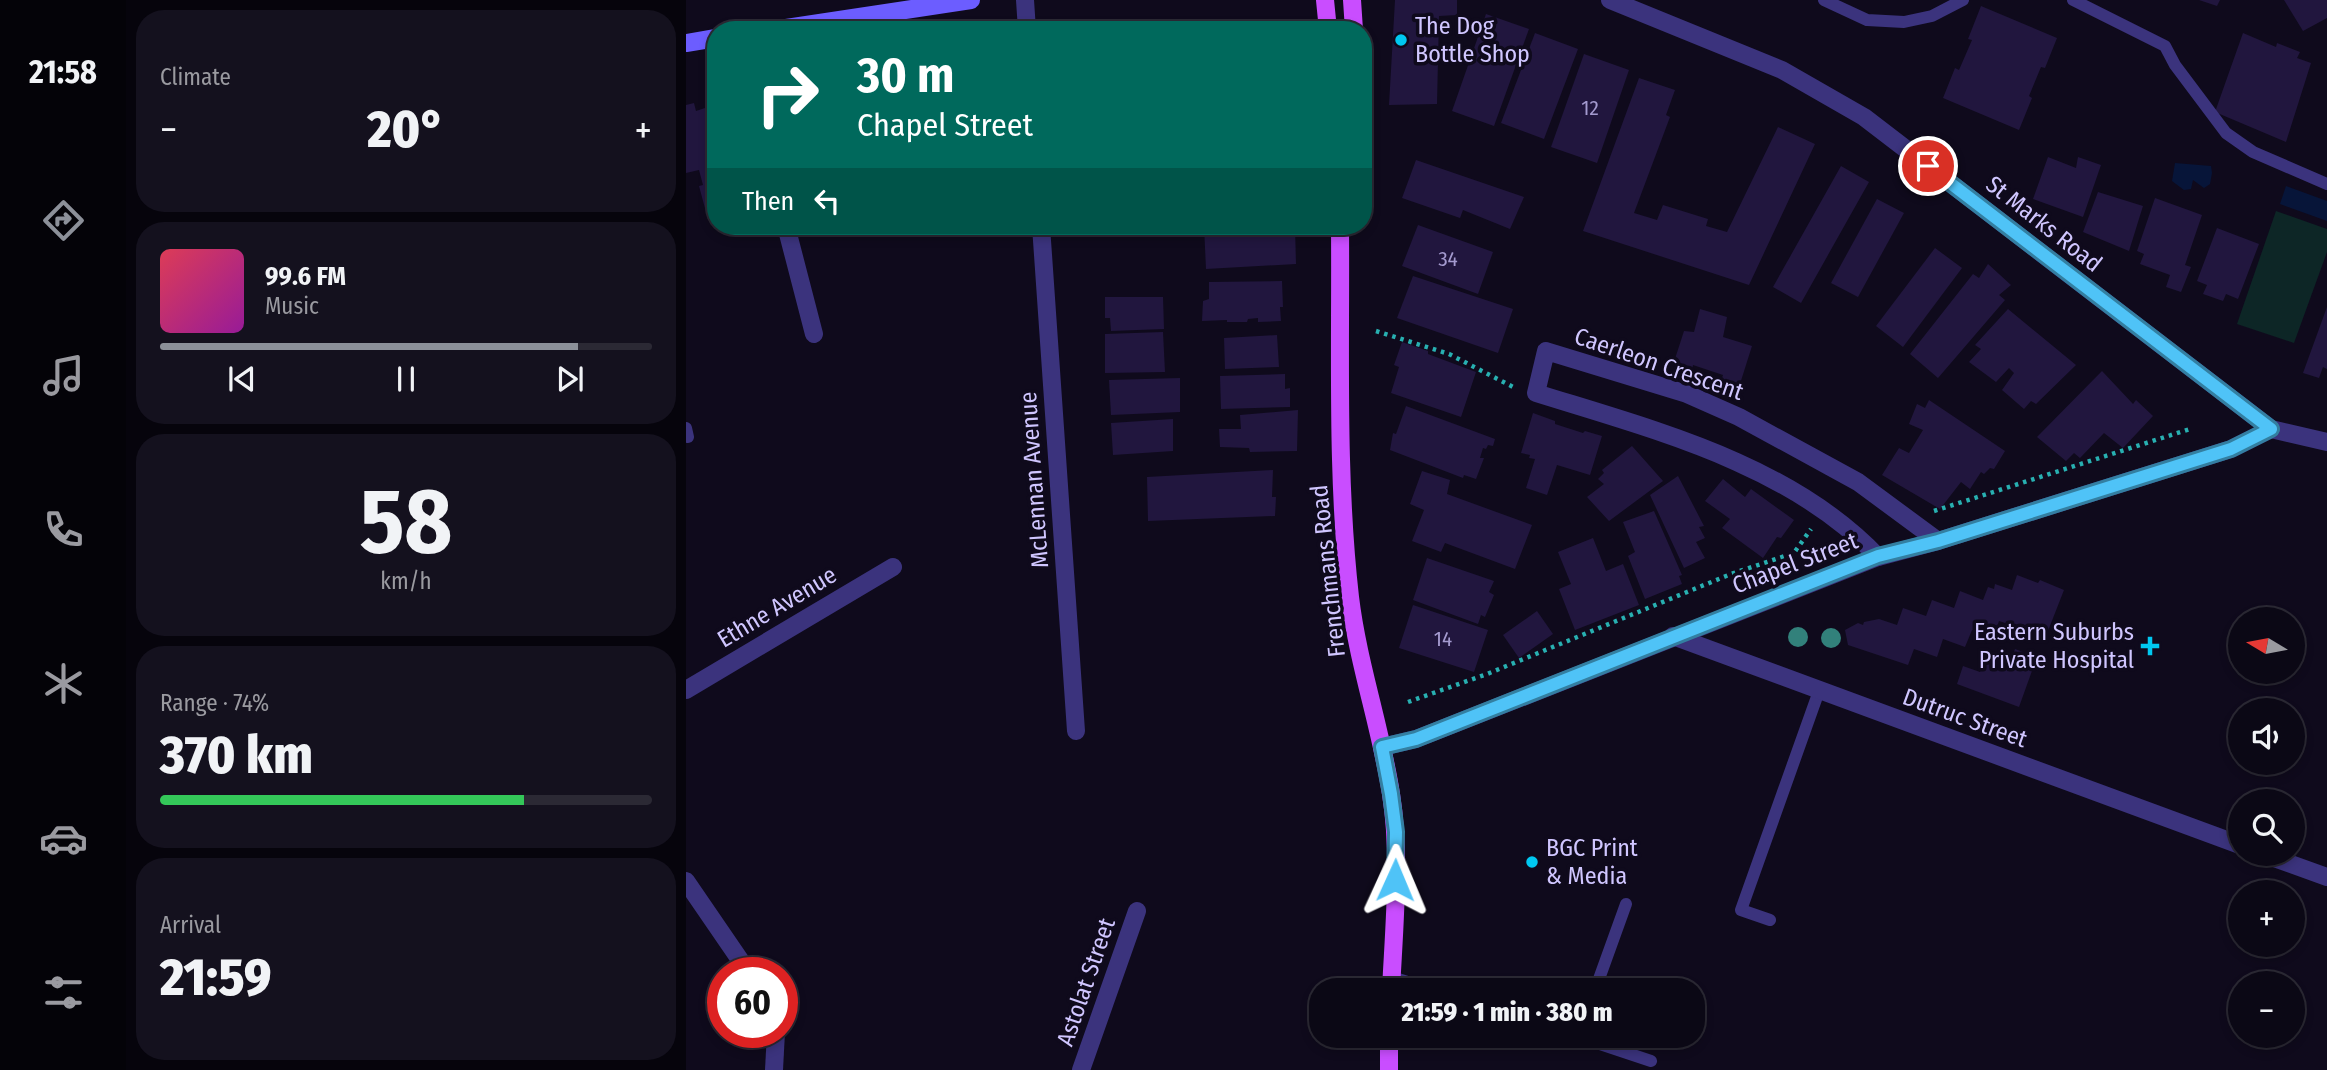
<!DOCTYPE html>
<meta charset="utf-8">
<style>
:root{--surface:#0b0815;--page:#14111e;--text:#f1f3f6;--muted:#9a9aa0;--line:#2b2934;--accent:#8c9099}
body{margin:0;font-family:"Fira Sans Condensed",sans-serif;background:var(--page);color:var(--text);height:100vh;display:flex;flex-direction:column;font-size:26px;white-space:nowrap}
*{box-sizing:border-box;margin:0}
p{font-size:23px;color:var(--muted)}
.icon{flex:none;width:38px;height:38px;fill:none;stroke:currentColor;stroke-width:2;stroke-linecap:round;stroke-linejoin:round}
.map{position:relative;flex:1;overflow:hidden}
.panel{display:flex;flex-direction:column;gap:10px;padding:10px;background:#06040c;width:560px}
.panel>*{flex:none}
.guide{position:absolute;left:21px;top:21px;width:665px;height:214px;border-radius:28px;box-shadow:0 4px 10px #0003,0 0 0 2px var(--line);background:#00695c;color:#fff;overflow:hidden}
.needle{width:46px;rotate:280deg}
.controls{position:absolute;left:1542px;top:607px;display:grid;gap:14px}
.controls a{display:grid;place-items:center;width:77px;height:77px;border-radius:50%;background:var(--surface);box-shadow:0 4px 10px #0003,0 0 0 2px var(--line);font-size:35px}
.speed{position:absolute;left:21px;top:957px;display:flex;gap:14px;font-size:35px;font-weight:700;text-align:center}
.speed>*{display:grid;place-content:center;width:91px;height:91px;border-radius:50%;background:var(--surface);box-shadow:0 4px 10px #0003,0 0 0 2px var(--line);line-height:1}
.speed .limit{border:10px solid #d22;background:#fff;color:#111}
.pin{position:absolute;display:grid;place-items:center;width:60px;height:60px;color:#fff;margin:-30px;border:4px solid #fff;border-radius:50%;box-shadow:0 2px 7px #0007}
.me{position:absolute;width:77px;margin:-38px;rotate:1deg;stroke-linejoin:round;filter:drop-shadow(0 0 5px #0008)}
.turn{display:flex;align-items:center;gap:24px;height:147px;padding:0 35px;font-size:32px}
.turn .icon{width:91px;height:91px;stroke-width:2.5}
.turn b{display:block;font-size:49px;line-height:60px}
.then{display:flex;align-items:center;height:66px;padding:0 35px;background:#0003;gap:14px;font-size:26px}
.big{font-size:52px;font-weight:800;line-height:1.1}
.panel .tile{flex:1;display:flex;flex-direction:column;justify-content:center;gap:10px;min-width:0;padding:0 24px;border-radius:28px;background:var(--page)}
.panel .dial{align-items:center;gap:0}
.dial b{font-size:91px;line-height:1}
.song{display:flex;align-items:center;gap:21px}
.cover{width:84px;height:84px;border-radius:10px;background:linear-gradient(135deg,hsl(350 70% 55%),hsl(300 70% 35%))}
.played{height:7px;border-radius:4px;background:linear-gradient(90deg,var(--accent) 85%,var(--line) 85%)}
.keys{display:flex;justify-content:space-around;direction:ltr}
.heat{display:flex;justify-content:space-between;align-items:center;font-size:38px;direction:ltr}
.charge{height:10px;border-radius:5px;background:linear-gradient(90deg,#34c759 74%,var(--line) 0)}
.trip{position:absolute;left:623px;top:978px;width:396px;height:70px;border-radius:28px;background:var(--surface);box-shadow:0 4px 10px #0003,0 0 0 2px var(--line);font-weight:800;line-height:70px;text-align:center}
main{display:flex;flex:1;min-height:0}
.menu{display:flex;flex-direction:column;width:126px;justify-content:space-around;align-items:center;background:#040308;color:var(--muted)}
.menu .icon{width:49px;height:49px}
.menu .selected{color:var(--accent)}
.menu b{font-size:32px;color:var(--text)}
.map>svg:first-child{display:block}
</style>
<main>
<nav class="menu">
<b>21:58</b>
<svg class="icon selected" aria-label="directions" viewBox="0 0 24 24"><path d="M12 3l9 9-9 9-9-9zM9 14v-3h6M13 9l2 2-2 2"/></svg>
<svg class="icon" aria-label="music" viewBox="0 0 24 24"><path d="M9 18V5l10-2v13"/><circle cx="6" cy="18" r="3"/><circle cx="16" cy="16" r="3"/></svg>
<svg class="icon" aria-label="phone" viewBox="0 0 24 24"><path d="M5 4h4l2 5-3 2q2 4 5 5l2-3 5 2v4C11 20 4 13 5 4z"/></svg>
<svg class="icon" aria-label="climate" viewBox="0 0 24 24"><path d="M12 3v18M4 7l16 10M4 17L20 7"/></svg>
<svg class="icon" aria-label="car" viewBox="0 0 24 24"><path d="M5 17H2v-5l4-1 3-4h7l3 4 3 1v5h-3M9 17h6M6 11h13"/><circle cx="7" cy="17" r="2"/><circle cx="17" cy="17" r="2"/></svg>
<svg class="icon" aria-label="filters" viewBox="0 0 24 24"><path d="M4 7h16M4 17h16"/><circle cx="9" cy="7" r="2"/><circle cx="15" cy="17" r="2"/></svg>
</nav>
<section class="panel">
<div class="tile"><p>Climate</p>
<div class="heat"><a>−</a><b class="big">20°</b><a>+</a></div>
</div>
<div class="tile">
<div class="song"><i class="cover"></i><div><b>99.6 FM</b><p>Music</p></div></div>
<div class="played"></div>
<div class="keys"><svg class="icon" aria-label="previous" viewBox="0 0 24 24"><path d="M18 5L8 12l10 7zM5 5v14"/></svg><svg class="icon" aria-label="pause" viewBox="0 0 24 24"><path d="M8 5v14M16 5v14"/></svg><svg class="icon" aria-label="next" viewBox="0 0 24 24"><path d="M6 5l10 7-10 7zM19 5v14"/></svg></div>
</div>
<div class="tile dial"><b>58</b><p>km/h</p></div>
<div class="tile"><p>Range · 74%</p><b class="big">370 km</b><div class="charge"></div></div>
<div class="tile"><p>Arrival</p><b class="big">21:59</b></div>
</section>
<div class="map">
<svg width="1641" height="1070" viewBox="0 0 1641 1070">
<rect width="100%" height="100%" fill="#0f0a1c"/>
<path fill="#0d2626" d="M1590 211 1641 229V252L1608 343 1551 324Z"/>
<g fill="#071539">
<path d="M1489 163 1525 166 1526 173 1524 184 1518 188 1507 180 1505 189 1498 190 1486 181Z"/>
<path d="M1600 186 1641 201V221L1594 204Z"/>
</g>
<g fill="#21163e">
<path d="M709 0H771V15L753 16 751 104 703 105Z"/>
<path d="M1513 0H1534L1531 6Z"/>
<path d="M1598 0H1641V18L1617 31Z"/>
<path d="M1295 6 1371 38 1359 68 1355 67 1343 96 1346 98 1333 130 1257 98 1269 68 1273 70 1286 40 1282 39Z"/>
<path d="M800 14 843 29 808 126 766 111Z"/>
<path d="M849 33 892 49 858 139 815 123Z"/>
<path d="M1557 33 1590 47 1591 43 1614 52 1611 58 1625 63 1600 142 1529 112Z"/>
<path d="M898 54 943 70 911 163 865 147Z"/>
<path d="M953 78 989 90 980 115 984 117 948 213 971 220 977 205 1022 219 1020 226 1041 232 1092 127 1129 144 1063 285 897 231Z"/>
<path d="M8 103 10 111 22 107 30 137V210L20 212 13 186 17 185 13 170 0 173V105Z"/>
<path d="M1362 157 1390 168 1392 157 1415 165 1397 217 1347 199Z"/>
<path d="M730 160 838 197 824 229 777 210 774 218 716 198Z"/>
<path d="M1155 166 1183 182 1115 303 1087 287Z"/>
<path d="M1412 192 1457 206 1443 251 1397 232Z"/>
<path d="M1469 198 1516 215 1499 265 1505 267 1495 292 1480 287 1484 275 1454 264 1458 254 1451 251Z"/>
<path d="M1191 199 1218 213 1172 297 1145 283Z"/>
<path d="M732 225 807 252 792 294 716 266Z"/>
<path d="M518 226H609L610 264 520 269Z"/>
<path d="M1531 228 1573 244 1552 299 1540 294 1537 301 1517 294 1521 285 1511 281Z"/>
<path d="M1249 248 1276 268 1217 347 1190 326Z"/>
<path d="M1302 264 1325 285 1313 295 1319 300 1252 378 1224 354 1287 274 1293 278Z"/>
<path d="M727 276 827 309 812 353 711 318Z"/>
<path d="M596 281 597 307H594L595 321 572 322V318L562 319 561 322H541V320L516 321 517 301 523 299V282Z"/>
<path d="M419 297H477L478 329 425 331 424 318H419Z"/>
<path d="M1641 307V369L1637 367 1633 378 1617 373Z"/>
<path d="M1014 309 1041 317 1037 337 1066 346 1053 387 1035 381 1037 375 1007 365 1006 371 987 365 998 331 1008 332Z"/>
<path d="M1322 309 1390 365 1350 404 1345 401 1338 409 1316 390 1328 373 1323 368 1310 382 1283 362 1295 349 1289 345Z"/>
<path d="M477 332 479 372 419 373V334Z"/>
<path d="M591 335 593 367 539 369 538 338Z"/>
<path d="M716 342 742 351V354L790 372 775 417 705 393 713 367 708 365Z"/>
<path d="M1416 371 1447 404 1450 400 1467 416 1437 448 1418 433 1394 458 1388 453 1380 461 1351 437Z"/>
<path d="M599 374V389L604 388V407L535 409 534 376Z"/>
<path d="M494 378V412L425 415 423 380Z"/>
<path d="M1243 400 1319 451 1308 469 1304 468 1298 474 1295 472 1284 489 1275 482 1254 509 1196 475 1213 448 1223 453 1237 430 1223 424 1231 404 1239 408Z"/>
<path d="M720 406 809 439 807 446 802 445 800 449 797 448 794 458H798L790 479 778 475 777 478 704 450 707 433 710 434Z"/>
<path d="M612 410 611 451 564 452 563 448 534 447 533 429H555L554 415Z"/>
<path d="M847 413 869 421V424L897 433 899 431 916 436 904 475 871 465 861 495 840 488 849 459 843 458 844 455 835 453Z"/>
<path d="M487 419V451L427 455 425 423Z"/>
<path d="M946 446 977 481 923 521 901 497 918 484 912 479 918 473 916 470Z"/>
<path d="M587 470 586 497H590L589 516 462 521 461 477Z"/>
<path d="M736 471 764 480 761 494 846 525 829 569 759 543 755 552 726 541 738 510 724 504Z"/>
<path d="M992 476 1018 526 1013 527 1019 538 1010 542 1019 558 998 568 964 495Z"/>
<path d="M1037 479 1059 497 1065 489 1108 520 1095 538 1091 537 1077 558 1036 528 1044 519 1019 501Z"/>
<path d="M968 511 996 575 993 576 996 584 959 599 942 556 949 552 937 522Z"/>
<path d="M907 538 920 571 937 564 953 605 889 630 873 589 885 584 872 552Z"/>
<path d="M741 558 808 581 803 592 808 595 799 617 795 615 792 624 727 600Z"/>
<path d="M1331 575 1352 583 1354 580 1378 590 1360 636 1313 621 1307 638 1286 630 1279 647 1257 639 1251 657 1228 649 1222 665 1162 645 1159 630 1172 623 1177 625 1178 622 1193 619 1211 625 1217 608 1240 616 1246 600 1268 608 1274 591 1297 600 1302 587 1308 589 1309 584 1326 590Z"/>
<path d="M727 605 802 630 788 672 713 648Z"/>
<path d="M851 611 867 634 833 658 817 635Z"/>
<path d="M1329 649 1351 657 1333 707 1271 684 1277 666 1294 672 1301 654 1324 663Z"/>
</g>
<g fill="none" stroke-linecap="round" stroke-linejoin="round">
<g stroke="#28b0b1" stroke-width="4.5" stroke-dasharray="3.5 5" stroke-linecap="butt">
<path d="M690 331 763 354 829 388"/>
<path d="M1248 511 1507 428"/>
<path d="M722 702 801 674 1045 574 1108 553 1125 529"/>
</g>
<g stroke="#3b337d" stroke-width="12">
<path d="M1138 0 1181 20 1218 22 1246 16 1277 0"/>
<path d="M1387 0 1479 46 1489 65 1540 133 1567 152 1641 184"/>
<path d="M0 428 2 437"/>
<path d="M1084 920 1055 910 1133 691"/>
<path d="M706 977 746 990"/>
<path d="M909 990 940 904"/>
<path d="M893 1037 965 1061"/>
</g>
<g stroke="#3b337d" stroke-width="18">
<path d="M339 0 341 30"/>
<path d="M924 0 1096 70 1178 117 1585 429 1641 442"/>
<path d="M100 226 128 334"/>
<path d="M355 226 390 731"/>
<path d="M1192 557C1104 464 968 430 850 393L860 351 1001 394 1053 417 1172 482 1252 541"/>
<path d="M987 636 1554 845"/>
<path d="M0 690 207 567"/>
<path d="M696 747 730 739 1192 557 1252 541 1545 449 1585 429"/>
<path d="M1577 854 1641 877"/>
<path d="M0 881 63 973"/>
<path d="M88 1070 90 1032"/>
<path d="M395 1070 451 911"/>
</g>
<g stroke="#6c5dff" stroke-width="18">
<path d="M87 30 285 0"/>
<path d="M0 43 30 38"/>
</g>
<g stroke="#c94dff" stroke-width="18">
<path d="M639 0 642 30"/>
<path d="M666 0 668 30"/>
<path d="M654 226C655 350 650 473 664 597 672 664 695 728 705 794 715 856 708 928 705 990"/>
<path d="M703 1070V1036"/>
</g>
</g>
<g fill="#32817b">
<circle cx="1112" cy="637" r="10"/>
<circle cx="1145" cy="638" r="10"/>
</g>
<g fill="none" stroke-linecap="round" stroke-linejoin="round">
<g stroke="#337fa1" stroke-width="18">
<path id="route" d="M709 880 710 832 705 794 696 747 730 739 1192 556 1252 541 1545 449 1585 429 1242 166"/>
</g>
<use href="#route" stroke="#4fc3f7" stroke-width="12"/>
</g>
<g fill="#00c8f1" stroke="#0f0a1c" stroke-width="2.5">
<circle cx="715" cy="40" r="7"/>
<path d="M1460.5 635.5h7v7h7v7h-7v7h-7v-7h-7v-7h7z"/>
<circle cx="846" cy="862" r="7"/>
</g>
<g text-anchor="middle" stroke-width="7" stroke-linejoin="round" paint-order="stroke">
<g font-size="21" fill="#a49acf">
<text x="904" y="115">12</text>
<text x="762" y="266">34</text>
<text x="757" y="646">14</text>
</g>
<g font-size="24" fill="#d0c6ff" stroke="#0f0a1c" text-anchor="start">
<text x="729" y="34">The Dog<tspan x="729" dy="28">Bottle Shop</tspan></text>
<text x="1448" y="640" text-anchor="end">Eastern Suburbs<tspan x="1448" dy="28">Private Hospital</tspan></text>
<text x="860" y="856">BGC Print<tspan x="860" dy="28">&amp; Media</tspan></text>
</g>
<g font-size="24" fill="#d0c6ff" stroke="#0f0a1c">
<text transform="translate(1358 224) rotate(38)" y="8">St Marks Road</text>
<text transform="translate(973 364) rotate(19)" y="8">Caerleon Crescent</text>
<text transform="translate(348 480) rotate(-94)" y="8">McLennan Avenue</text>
<text transform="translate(1109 563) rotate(-21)" y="8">Chapel Street</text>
<text transform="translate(642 571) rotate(-96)" y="8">Frenchmans Road</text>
<text transform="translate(91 607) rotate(-31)" y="8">Ethne Avenue</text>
<text transform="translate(1279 718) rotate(20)" y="8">Dutruc Street</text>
<text transform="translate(400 982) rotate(-71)" y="8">Astolat Street</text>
</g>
</g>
</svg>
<div class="controls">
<a><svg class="needle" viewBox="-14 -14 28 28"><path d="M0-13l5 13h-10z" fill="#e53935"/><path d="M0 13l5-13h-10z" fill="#9a9aa0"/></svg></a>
<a><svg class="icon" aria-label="sound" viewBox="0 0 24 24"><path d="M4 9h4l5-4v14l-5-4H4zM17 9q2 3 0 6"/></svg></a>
<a><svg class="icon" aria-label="search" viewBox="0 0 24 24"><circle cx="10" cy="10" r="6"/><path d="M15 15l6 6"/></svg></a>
<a>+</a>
<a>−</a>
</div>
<div class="speed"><div class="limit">60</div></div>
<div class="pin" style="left:1242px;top:166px;background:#d93025"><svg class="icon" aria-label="arrive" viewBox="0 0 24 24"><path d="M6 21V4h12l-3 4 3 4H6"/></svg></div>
<svg class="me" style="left:709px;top:880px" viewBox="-20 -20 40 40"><path d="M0-17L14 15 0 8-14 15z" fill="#4fc3f7" stroke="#fff" stroke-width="4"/></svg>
<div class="trip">21:59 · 1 min · 380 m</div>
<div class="guide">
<div class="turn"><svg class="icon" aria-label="right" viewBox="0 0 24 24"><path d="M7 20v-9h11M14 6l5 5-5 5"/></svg><div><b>30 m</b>Chapel Street</div></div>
<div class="then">Then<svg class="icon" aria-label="left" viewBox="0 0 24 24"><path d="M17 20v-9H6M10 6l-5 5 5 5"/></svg></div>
</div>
</div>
</main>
